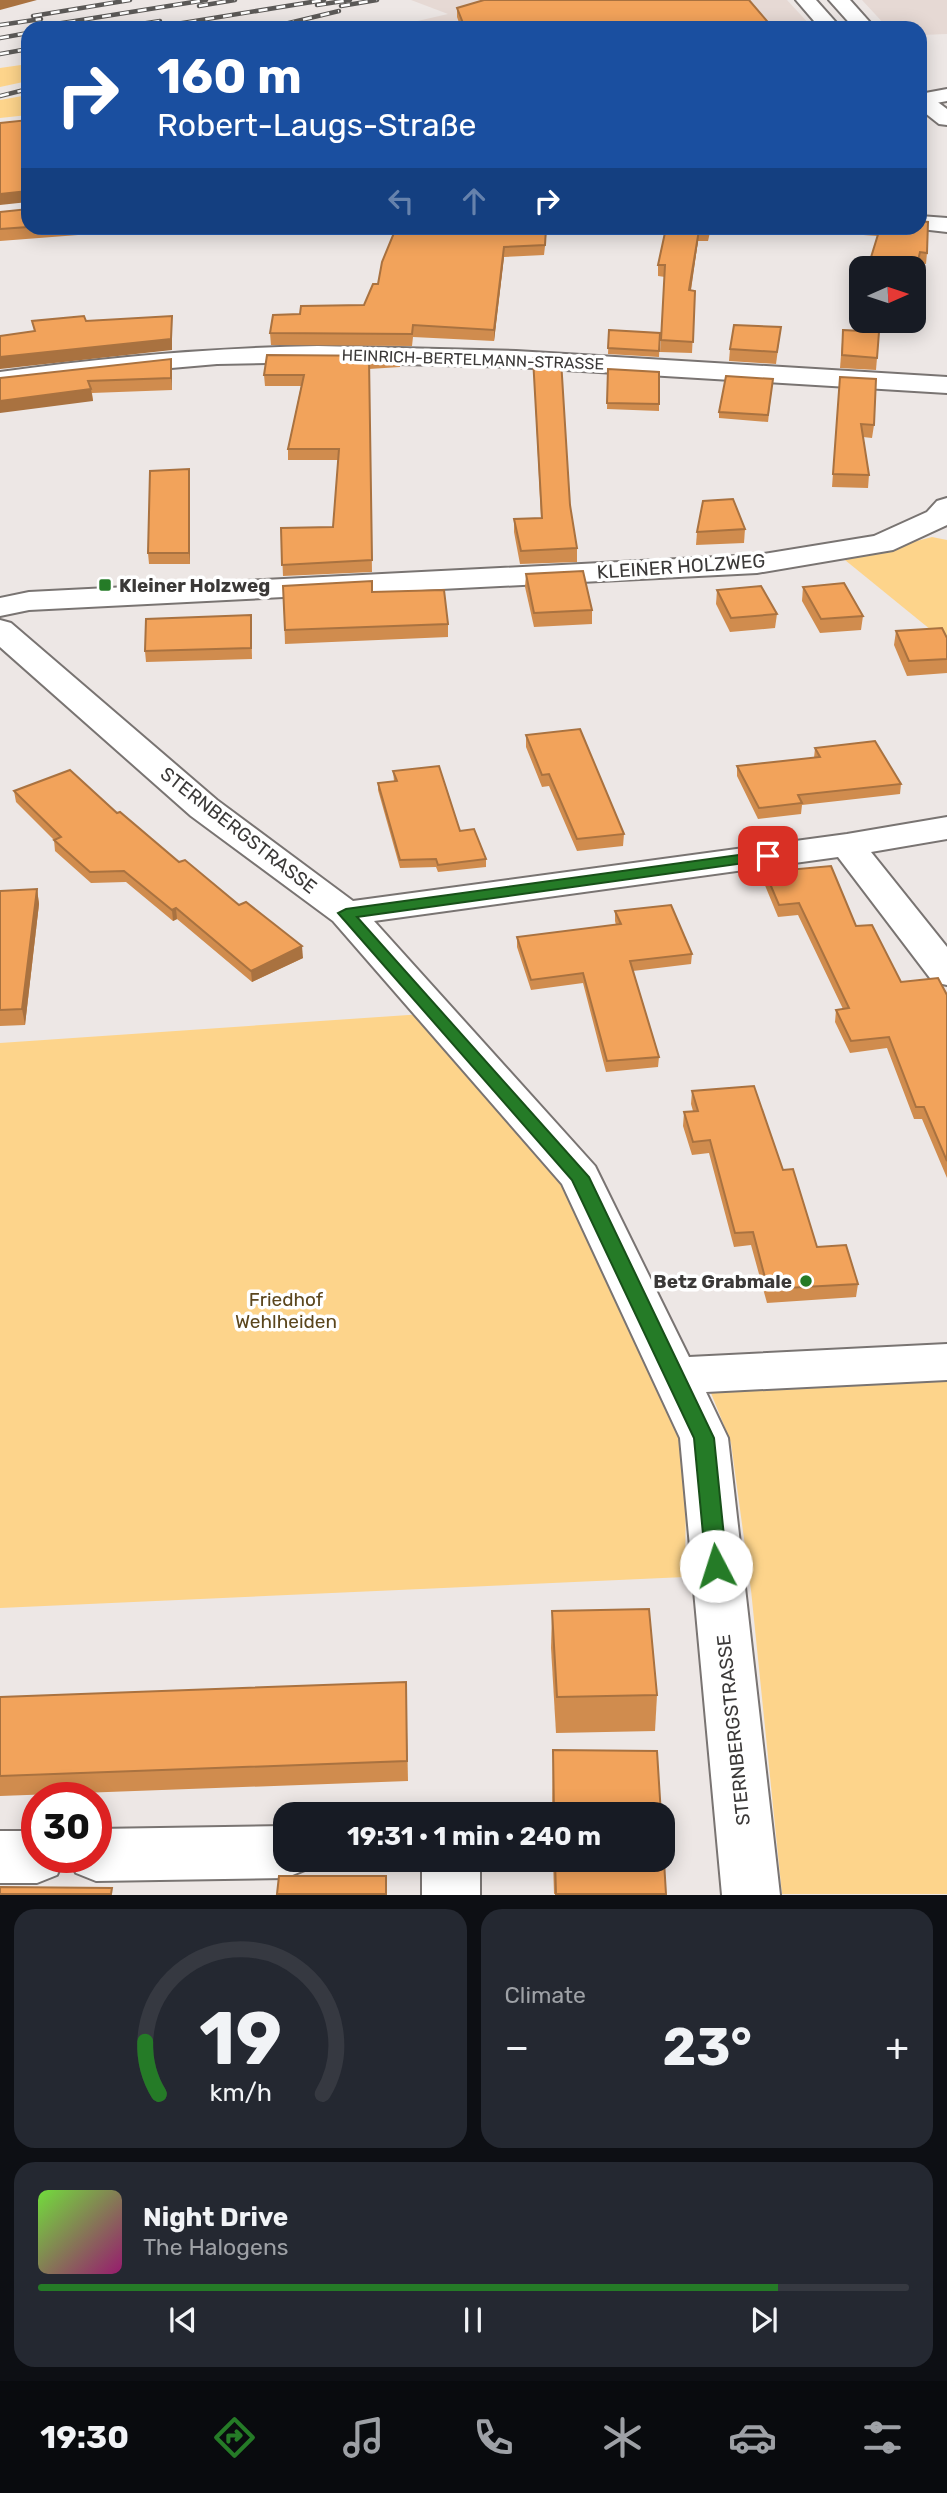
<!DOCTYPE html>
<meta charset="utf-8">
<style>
:root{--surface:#171b24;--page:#242831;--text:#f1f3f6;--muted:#9ea1a6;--line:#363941;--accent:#257b27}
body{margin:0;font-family:Rubik,sans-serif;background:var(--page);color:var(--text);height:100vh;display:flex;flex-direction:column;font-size:26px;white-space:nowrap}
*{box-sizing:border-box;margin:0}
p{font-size:23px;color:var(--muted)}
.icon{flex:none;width:38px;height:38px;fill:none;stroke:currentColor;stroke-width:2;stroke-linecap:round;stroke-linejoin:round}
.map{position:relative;height:1895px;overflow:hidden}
.panel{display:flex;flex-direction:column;gap:14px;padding:14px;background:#0d0f14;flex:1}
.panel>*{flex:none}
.top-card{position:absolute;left:21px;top:21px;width:906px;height:214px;border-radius:21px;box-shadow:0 4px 18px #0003;background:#1a4fa0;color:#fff;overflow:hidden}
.needle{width:46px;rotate:87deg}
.controls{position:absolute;left:849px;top:256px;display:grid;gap:14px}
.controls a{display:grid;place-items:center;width:77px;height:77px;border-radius:14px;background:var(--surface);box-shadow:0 4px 18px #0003;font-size:35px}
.speed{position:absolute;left:21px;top:1782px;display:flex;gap:14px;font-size:35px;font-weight:700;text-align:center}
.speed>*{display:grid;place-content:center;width:91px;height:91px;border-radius:50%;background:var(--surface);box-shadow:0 4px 18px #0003;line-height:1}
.speed .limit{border:10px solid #d22;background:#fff;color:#111}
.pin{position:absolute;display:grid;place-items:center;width:60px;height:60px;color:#fff;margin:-30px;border-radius:14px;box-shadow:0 4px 10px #0006}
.me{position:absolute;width:77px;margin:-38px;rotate:355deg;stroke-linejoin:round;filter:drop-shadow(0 0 5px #0008)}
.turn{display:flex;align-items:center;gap:24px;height:147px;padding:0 21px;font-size:32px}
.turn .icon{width:91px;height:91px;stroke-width:2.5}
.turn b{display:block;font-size:49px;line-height:60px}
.lanes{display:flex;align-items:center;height:66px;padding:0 21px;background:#0003;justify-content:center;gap:35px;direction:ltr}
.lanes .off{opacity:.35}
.big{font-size:52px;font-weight:700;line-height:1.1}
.panel .tile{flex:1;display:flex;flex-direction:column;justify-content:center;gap:10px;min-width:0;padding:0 24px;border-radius:21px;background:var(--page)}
.panel .dial{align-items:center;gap:0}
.dial svg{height:182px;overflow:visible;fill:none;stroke:var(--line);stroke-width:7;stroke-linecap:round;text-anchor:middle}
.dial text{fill:var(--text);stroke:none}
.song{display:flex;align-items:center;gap:21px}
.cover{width:84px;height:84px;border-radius:10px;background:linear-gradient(135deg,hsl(100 70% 55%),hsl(320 70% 35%))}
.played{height:7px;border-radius:4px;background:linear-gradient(90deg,var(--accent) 85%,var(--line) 85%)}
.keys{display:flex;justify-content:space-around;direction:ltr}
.heat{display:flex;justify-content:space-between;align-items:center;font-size:38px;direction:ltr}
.panel .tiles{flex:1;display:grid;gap:14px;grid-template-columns:1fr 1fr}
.tile:last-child{grid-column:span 2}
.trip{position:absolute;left:273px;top:1802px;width:402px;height:70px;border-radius:21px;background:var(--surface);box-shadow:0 4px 18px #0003;font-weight:700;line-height:70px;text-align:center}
.tab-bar{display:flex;height:112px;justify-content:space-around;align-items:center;background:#090b0e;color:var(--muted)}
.tab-bar .icon{width:49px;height:49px}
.tab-bar .on{color:var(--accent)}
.tab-bar b{font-size:32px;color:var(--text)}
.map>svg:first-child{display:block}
</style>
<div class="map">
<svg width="947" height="1895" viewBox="0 0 947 1895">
<rect width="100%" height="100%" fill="#ede7e5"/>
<g fill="#e6d9d4">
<path d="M411 0H787L813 28H387L448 14Z"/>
<path d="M862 0H947V34L921 35 920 28H888Z"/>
</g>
<g fill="#fdd48b">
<path d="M28 64V81L0 87V68Z"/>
<path d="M28 95V115L0 118V100Z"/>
<path d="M932 537 947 540V643L845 560Z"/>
<path d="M423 1014 567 1183 681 1438 686 1490 685 1577 0 1608V1043Z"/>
<path d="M947 1379V1894H782L751 1590 731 1443 711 1393Z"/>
</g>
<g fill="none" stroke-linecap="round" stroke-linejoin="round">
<g stroke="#797472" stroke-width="4">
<g id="minor">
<path d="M947 89V101L920 106V94Z"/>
<path d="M920 216 947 218V232L912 228H920Z"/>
<path d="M318 346 516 351 947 377V393L516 367 318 362 217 364 91 375 0 388V372C106 357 211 348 318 346Z"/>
<path d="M947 498V525L893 550 757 573 29 610 0 616V598L29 592 757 555 874 536 927 512 937 501Z"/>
<path d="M0 620 11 623 217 800 353 901 847 834 947 817V839L871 852 947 947V985L933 982 838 857 374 921 595 1166 689 1357 947 1344V1380L706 1392 728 1438 780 1895H722L680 1438 562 1184 333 921 191 816 0 647Z"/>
<path d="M285 1826V1860H310L305 1870 285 1878 96 1881 76 1873 68 1857H96V1829Z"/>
<path d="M0 1831H37V1857H65L57 1875 37 1883H0Z"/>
<rect x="422" y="1860" width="58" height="35"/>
</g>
</g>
<g stroke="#797472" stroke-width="4">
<g id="secondary">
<path d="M796 0H816L841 28H820Z"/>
<path d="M829 0H850L875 28H854Z"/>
<path d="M920 92 927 94 947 109V125L939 124 920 109Z"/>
</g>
</g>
<use href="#minor" fill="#fff" fill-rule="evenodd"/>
<use href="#secondary" fill="#fff" fill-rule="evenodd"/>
<g stroke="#5b5957" stroke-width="4.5">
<g id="rail">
<path d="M317 5 350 0"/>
<path d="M199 6 235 0"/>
<path d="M341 6 377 0"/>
<path d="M33 16 130 0"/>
<path d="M0 25 41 19"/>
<path d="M31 28 206 0"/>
<path d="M115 28 160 21"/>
<path d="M152 28 324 0"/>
<path d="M268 28 339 11"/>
<path d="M0 38 28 33"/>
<path d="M0 54 28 49"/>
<path d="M0 96 28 89"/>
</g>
</g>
<use href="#rail" stroke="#fff" stroke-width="2.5" stroke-dasharray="9" stroke-linecap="butt"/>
</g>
<g fill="#d08c4e">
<path d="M457 8 773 28H461L457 17Z"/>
<path d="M0 212 28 228H94L78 229V235L0 241Z"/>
<path d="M396 228H547L544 255 504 257 494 341 413 337 412 346 271 345 270 333 300 314 364 305 378 284Z"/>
<path d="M613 228H711L708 241H698L691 290 695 291 692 353 660 352 665 277 658 276V265L665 234H659V230Z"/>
<path d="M850 228H920L927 253 926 264 918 263 914 283V268H868L878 236 849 234Z"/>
<path d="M781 327 776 364 729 361 730 349Z"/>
<path d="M609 330 660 333 659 357 608 354Z"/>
<path d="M843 330 877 358 876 370 840 368Z"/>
<path d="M267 355 399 356 400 367 369 369 372 572 283 576 281 528 333 527 338 460H288V449L301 386H265L264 375Z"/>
<path d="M533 358 577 548V562L520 564 514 532V519L541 518Z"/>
<path d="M171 359 172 390 92 393 93 401 0 378Z"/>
<path d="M608 369 659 372V411L607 409Z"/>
<path d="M773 379 768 422 719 418V412Z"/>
<path d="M839 389 874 425 872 438 863 437 869 475 868 488 832 487Z"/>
<path d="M189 469 190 564H149L148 553Z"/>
<path d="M745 529 744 543 696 545 697 532Z"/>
<path d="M526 574 592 610V624L534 627 525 587Z"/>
<path d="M283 586 372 592 448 624V637L285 644Z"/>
<path d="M803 587 863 616 861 630 820 633 802 601Z"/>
<path d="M717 590 777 614 775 628 730 632 716 604Z"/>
<path d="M251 615 252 659 146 662 145 651Z"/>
<path d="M896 631 947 638V673L907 676 894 645Z"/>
<path d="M526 735 624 834 623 846 577 851 549 786 542 787 526 747Z"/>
<path d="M815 748 901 784 900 794 802 805 801 814 758 819 737 776V766L814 758Z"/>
<path d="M393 771 460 831 486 859V867L438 872 436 867 400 868 378 790V783L394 781Z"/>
<path d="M14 791 117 813 303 958 252 982 177 919 173 921 126 882 91 883 55 851 54 840 16 802Z"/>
<path d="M765 872 856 926 901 982 947 995V1178L922 1119H914L887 1048 850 1053 835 1022 836 1010 843 1009 798 915 778 917 764 883Z"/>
<path d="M37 889 39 904 25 1025 0 1026V891Z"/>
<path d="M615 911 692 954 691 964 633 971 659 1057 658 1067 606 1072 583 983 531 990 517 947V937L616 925 615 921Z"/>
<path d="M692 1091 783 1170 817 1247 858 1284 856 1297 767 1303 751 1245 734 1247 709 1153 692 1155 683 1126 684 1112 693 1111 691 1104Z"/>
<path d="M552 1611 657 1695 655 1731 556 1733 551 1648Z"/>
<path d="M406 1682 408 1781 0 1796V1697Z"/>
<path d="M553 1750 661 1815H552Z"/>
<path d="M553 1860H663L666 1894H554Z"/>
</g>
<g fill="#a97240">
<path d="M0 0H37L0 10Z"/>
<path d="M28 191V202L0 205V194Z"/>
<path d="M699 230 698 241 689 302V290Z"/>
<path d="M504 247V257L494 341V330Z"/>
<path d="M172 316V350L0 369V357Z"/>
<path d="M171 359 172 371V390L171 378Z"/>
<path d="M91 389 93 401 0 413V401Z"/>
<path d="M189 469 190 479V564L189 553Z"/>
<path d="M37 889 39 904 25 1025 22 1009Z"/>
<path d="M176 908 177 919 173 921 172 910Z"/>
<path d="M302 946 303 958 252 982 251 971Z"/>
</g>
<g fill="#f2a35b" stroke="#a97240" stroke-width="2">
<path d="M484 0H749L773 28H465L457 8Z"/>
<path d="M28 120V191L0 194V123Z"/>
<path d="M28 209V227L0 229V212Z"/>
<path d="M920 221 928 222 927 253 920 252 914 278V268H874L868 267 880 228H920Z"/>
<path d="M396 228H546L545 245 504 247 494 330 413 325 412 334 270 333 273 315 300 314 301 306 364 305 373 284H378L382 262Z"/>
<path d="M666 228H710L709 231 699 230 689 290 695 291 693 342 661 340 665 265H658Z"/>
<path d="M84 316 86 321 172 316 171 339 0 357V336L35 331 32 321Z"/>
<path d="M734 325 781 327 777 352 730 349Z"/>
<path d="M609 330 660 333 659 351 608 348Z"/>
<path d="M843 330 879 332 877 358 842 355Z"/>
<path d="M267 355 399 356 369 358 372 560 282 565 281 528 333 527 339 449H288L304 375H264Z"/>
<path d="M533 358 561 360 570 505 577 548 521 551 514 519 542 518Z"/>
<path d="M171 359V378L88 381 91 389 0 401V378Z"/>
<path d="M608 369 659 372V404L607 403Z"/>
<path d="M726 376 773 379 768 415 719 412Z"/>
<path d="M840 377 876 379 874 425 861 424 869 475 833 474Z"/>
<path d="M189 469V553H148L150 471Z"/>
<path d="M733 499 745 529 697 532 703 501Z"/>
<path d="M583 571 592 610 534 613 526 574Z"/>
<path d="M372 581V592L444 590 448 624 285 630 283 586Z"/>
<path d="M844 583 863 616 821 619 803 587Z"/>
<path d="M761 586 777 614 731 618 717 590Z"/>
<path d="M251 615V648L145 651 146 619Z"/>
<path d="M942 628 947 638V659L909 661 896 631Z"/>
<path d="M580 729 624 834 577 839 549 774 542 775 526 735Z"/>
<path d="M875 741 901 784 798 795 802 803 759 808 737 766 820 757 815 748Z"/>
<path d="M439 766 460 831 474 829 486 859 438 865 436 859 400 860 378 783 397 781 393 771Z"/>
<path d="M70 770 117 813 120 812 179 862 185 860 239 905 246 902 302 946 251 971 176 908 172 910 124 871 90 872 54 840 61 837 14 791Z"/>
<path d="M831 866 856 926 872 925 901 982 938 978 947 995V1161L924 1107H916L889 1037 851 1041 836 1010 849 1008 799 903 779 905 765 872Z"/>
<path d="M37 889 22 1009 0 1010V891Z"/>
<path d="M671 905 692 954 630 961 659 1057 607 1061 583 973 531 980 517 937 621 924 615 911Z"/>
<path d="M754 1086 783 1170 793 1169 817 1247 846 1245 858 1284 768 1289 753 1232 735 1233 710 1140 693 1142 684 1112 698 1111 692 1091Z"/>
<path d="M649 1609 657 1695 557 1697 552 1611Z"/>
<path d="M406 1682 407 1761 0 1776V1697Z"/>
<path d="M553 1750 657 1751 661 1815H554Z"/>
<path d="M663 1845 666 1894H556L555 1860H663Z"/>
<path d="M279 1876H386V1894H277Z"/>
<path d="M0 1887 112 1888 111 1894H0Z"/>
</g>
<path fill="#257b27" stroke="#185019" stroke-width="2" d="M768 851 775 856 773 859 357 917 589 1177 714 1438 727 1566 724 1572 716 1575 709 1572 706 1566 694 1438 572 1180 338 913 346 909Z"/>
<g fill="#257b27" stroke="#fff" stroke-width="2.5">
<rect x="98" y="578" width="14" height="14" rx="3.5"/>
<circle cx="806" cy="1281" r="7"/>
</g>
<g text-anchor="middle" stroke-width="7" stroke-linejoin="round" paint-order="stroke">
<g font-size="16" fill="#3b3938" stroke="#fff">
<text transform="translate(473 359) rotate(2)" y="6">HEINRICH-BERTELMANN-STRASSE</text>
</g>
<g font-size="19" fill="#3b3938" stroke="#fff">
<text transform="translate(681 566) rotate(-4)" y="7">KLEINER HOLZWEG</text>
<text transform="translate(239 830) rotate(38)" y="7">STERNBERGSTRASSE</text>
<text transform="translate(733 1730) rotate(-96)" y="7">STERNBERGSTRASSE</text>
</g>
<g font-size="19" font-weight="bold" fill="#3b3938" stroke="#fff" text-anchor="start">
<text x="119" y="592">Kleiner Holzweg</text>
<text x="792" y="1288" text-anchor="end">Betz Grabmale</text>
</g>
<g font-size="19" fill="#5b461d" stroke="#fff">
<text x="286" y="1306">Friedhof<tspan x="286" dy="22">Wehlheiden</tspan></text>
</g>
</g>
</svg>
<div class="controls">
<a><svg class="needle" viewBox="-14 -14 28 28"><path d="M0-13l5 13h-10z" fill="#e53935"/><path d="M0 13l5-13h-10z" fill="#9ea1a6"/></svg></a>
</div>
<div class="speed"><div class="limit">30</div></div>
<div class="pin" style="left:768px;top:856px;background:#d93025"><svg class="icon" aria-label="arrive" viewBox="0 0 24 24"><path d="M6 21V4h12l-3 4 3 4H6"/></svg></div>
<svg class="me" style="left:716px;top:1566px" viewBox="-20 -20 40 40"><circle r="19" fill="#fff"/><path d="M0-13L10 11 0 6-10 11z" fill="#257b27"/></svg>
<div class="trip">19:31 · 1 min · 240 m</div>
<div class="top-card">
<div class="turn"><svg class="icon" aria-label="right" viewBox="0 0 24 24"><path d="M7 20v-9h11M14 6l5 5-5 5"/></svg><div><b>160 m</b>Robert-Laugs-Straße</div></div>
<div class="lanes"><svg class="icon off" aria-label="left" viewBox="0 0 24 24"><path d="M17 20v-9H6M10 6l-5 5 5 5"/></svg><svg class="icon off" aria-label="ahead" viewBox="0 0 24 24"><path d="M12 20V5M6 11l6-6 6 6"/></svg><svg class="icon" aria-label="right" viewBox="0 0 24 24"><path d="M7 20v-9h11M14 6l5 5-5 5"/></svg></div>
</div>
</div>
<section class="panel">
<div class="tiles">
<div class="tile dial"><svg viewBox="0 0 100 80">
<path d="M14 69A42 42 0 1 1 86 69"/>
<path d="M14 69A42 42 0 0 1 8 46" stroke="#257b27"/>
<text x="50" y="56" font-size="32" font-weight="700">19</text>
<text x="50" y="72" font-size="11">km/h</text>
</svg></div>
<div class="tile"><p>Climate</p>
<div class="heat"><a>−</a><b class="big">23°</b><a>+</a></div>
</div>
<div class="tile">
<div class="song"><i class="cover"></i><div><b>Night Drive</b><p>The Halogens</p></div></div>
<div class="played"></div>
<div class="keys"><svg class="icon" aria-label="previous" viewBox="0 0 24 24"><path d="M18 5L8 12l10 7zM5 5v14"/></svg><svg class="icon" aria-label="pause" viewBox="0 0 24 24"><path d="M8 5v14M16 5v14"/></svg><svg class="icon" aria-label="next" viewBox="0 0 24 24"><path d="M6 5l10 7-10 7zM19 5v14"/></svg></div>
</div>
</div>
</section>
<nav class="tab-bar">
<b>19:30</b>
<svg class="icon on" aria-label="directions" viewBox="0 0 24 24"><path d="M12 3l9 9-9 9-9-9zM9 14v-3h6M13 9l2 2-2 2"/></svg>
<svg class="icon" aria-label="music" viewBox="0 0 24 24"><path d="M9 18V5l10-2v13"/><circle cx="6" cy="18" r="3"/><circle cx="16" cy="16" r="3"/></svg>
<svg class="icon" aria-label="phone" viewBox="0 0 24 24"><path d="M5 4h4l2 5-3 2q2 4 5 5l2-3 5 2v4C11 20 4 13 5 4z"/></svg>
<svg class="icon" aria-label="climate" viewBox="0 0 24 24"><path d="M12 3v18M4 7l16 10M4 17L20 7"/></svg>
<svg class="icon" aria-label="car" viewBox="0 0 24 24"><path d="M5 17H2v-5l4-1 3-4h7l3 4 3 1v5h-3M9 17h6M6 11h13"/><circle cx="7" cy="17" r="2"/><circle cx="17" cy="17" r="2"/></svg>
<svg class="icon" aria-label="filters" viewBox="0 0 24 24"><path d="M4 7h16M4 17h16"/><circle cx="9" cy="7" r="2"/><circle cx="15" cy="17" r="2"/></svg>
</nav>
